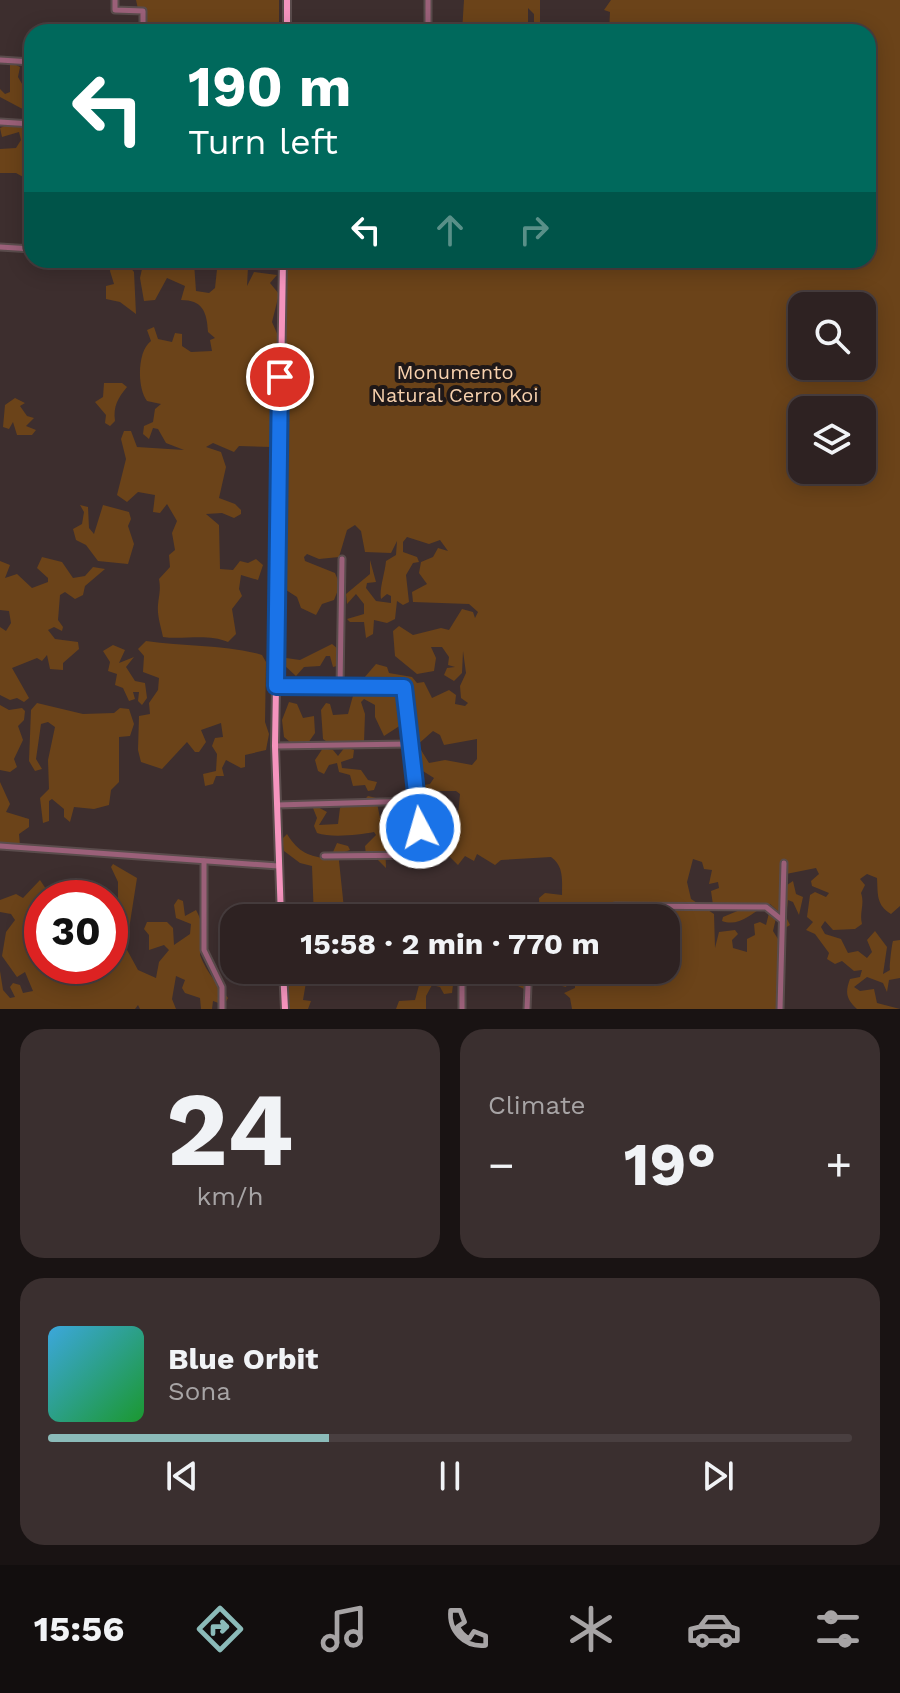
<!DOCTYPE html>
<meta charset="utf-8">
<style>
:root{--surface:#2e2222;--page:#3a2f2f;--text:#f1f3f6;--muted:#a7a4a5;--line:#493f40;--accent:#8bbbb9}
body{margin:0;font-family:"Work Sans",sans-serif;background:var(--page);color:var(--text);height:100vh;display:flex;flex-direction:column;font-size:30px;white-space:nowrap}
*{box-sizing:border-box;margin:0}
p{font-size:26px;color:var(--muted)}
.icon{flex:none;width:44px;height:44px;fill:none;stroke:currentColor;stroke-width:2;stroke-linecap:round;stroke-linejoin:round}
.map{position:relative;height:1009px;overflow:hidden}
.drawer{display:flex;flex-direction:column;gap:20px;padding:20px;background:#191313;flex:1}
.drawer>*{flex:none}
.top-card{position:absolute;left:24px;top:24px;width:852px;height:244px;border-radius:24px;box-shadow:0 4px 20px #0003,0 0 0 2px var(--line);background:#00695c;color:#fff;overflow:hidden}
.controls{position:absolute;left:788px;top:292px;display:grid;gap:16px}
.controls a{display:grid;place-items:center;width:88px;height:88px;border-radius:16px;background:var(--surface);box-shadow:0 4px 20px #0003,0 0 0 2px var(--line);font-size:40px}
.speed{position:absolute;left:24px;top:880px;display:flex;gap:16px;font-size:40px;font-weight:700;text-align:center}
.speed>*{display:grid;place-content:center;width:104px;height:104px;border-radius:50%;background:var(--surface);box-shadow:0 4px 20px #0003,0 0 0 2px var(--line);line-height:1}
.speed .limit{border:12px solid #d22;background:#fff;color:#111}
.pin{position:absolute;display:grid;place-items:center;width:68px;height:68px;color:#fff;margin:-34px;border:4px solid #fff;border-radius:50%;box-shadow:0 2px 8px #0007}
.me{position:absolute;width:88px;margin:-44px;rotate:354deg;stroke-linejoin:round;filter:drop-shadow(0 0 6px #0008)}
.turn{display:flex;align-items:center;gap:28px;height:168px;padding:0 32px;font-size:36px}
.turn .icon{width:104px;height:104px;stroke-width:2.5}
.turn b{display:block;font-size:56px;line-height:68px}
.lanes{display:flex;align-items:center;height:76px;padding:0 32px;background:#0003;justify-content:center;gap:40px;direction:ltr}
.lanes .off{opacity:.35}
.big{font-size:60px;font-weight:700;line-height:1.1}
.drawer .widget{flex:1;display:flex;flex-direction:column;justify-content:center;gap:12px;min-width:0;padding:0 28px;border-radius:24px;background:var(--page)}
.drawer .dial{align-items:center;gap:0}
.dial b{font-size:104px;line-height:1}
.song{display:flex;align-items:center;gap:24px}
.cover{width:96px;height:96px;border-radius:12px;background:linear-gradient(135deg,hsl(200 70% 55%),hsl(130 70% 35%))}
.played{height:8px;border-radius:4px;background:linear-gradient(90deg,var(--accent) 35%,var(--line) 35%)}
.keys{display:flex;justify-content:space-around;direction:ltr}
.heat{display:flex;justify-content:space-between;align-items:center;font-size:44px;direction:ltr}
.drawer .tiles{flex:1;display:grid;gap:20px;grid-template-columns:1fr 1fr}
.widget:last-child{grid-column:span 2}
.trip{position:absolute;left:220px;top:904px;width:460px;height:80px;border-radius:24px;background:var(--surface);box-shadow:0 4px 20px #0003,0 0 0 2px var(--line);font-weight:700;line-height:80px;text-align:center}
.tabs{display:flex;height:128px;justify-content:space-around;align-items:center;background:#120e0e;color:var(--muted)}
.tabs .icon{width:56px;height:56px}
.tabs .selected{color:var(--accent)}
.tabs b{font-size:36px;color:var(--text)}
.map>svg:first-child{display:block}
</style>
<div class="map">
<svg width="900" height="1009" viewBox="0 0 900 1009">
<rect width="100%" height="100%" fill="#3d2e2e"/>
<g fill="#6b4319" fill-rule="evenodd">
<path d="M136 0H279V32H143Z"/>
<path d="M464 0H540V32H534V14L528 8V29L524 32H462Z"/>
<path d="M611 0H900V906L891 914C876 905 878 894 877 878L867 874 860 879 865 885 861 893C865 905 859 912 862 924L855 929 833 930 825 921 821 927 825 934 841 939 848 953 858 951 867 958 872 952 867 940 875 931 887 947 883 974 890 970C889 968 892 943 893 941L900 940V978L889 980 887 992 883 983 867 977 854 987 860 991 874 989 877 1003 900 1009H857C846 999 845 992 850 979L860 977 862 970 854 971 842 961 835 964 827 959 829 953 815 934 806 930 813 922 807 917 810 895 815 892 826 897 829 893 812 886 811 881 819 874 816 868 786 874 787 885 793 881 796 894 803 897 799 915 793 902 788 900 786 917 790 925 785 928 779 912 770 904C753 910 741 928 722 921L723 917 747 907 745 904 713 905 711 891 719 888 718 882 709 884 712 870 704 869 702 862 693 859 687 882 691 899 714 914 715 948 719 932 735 930 738 934 732 940 733 948 747 952V939L755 935 754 924 760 922 766 925 769 913 777 914 773 931 783 947 778 1009H572L570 998 564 993 575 988V970H666V918H540L539 898 545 893 562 895C562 880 564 866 551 857L501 860 495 865 477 854 474 861 465 856 458 865 449 856 427 855 428 831 425 829 420 840 407 845 403 852H395L389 841H385L386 868 374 856 366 855 365 846 376 835 374 832C359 835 331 838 317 833L314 826 317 818 313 808 316 806 327 812 319 825 338 824 340 808 347 804 359 805 368 796 376 798 381 823 390 826 399 836 422 823 419 807 425 801 437 802 458 815 460 794 456 791H433L422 797 418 794V786L430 784 434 778 418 768 415 755 421 750 429 763 445 760 472 765 477 759V739L444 745 440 735 433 731 416 746 412 734 407 735 401 725 384 736 375 717V705L364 699 361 702 365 714 364 742 330 744 323 739 321 710 326 703 330 704 333 715 348 714 354 692 370 691 364 678 376 664 387 667 389 673 412 677 417 683 424 682 432 698 449 690 456 695 455 704 465 706 468 703 461 698 460 686 466 673 463 651 462 673 454 681 444 675 447 668 455 667 448 665 449 657 442 647H431L436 658 434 671 417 674 395 656 393 631 399 626 413 635 441 628 449 630 462 609 473 612 475 618 478 612 469 604 413 602 412 592 427 584 419 573 421 562 433 557 438 548 448 551 440 540 429 544 407 537 403 542V552L417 557 419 562 413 563 406 575 409 602 403 605 397 601 395 619 387 623 374 620 373 634 366 638 364 622H350L347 619 364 614V604L356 594 347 604 346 594 370 574V560L376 582 367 583 366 588 376 601 391 603V596L387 594 381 599C379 589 385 573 386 561L396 555 397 541 391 553 365 552 361 531 355 525 347 530 339 557 319 559 307 554 304 557 305 561 335 573 340 585 334 600 322 604 316 615 301 608 297 597 286 590 279 545 283 512 276 497 284 461 287 260H868V32H609L610 12 604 10ZM802 306H862V366H802ZM802 410H862V470H802Z"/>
<path d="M14 64 20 67 18 77 32 101V114L0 97V89L5 94 10 92V65Z"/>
<path d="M12 123 19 127 32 125V175L29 171 25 178 16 173H0V149L16 148 21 140 19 132 2 137 0 128Z"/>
<path d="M112 260H124L134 272 136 314 120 302 106 299V286L114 284 110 271Z"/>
<path d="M144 260 194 263 196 291 209 293 215 288 218 260H239L248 267 247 286 254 272 277 275 270 283 279 294 272 322 279 338V369L271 447 239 446 234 452 213 443 206 447 221 452 226 467 219 498 235 504 241 510V514L234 518 222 513 206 514 219 525 220 569 233 570 240 561 248 563 256 559 263 565 258 580 241 575 239 589 242 596 232 609 236 634 228 642C208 633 183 640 163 637 161 627 157 616 158 605 159 594 161 590 159 579L170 567 169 555 175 550 172 533 177 521 167 504 160 513 153 512 155 495 138 492 127 502 117 495 126 459 121 439 124 431H131L137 447 184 450 166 443 158 429 153 428 149 439 143 434 144 426 153 422 155 409 161 404 147 401C137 388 137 351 151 341L147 330 154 327 158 339 172 342 175 333 182 334V346L191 352 212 351 210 340 215 338 208 332C207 311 202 300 181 300L185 286 167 278 155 300 144 301 140 278Z"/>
<path d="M104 383H122L127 387C118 398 113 406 115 421L110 426 105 423 106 415 95 402 103 397Z"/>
<path d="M15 398 25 403 20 406 27 416 34 418 26 426 36 430 32 435H17L13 422 9 429 3 427 5 405Z"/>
<path d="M80 505 88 507 89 528 94 534 103 505 129 512 131 519 128 526 134 544 128 564 98 561 86 545 76 540 73 529 82 524 84 512Z"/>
<path d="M42 557 62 562 73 578 85 576 93 567 105 569 85 586 83 595 75 599 65 592 60 595 58 620 63 627 62 631 54 627 48 630 55 639 78 642 79 649 63 663V670L50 669 47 655 42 661 37 658 12 668 29 698 24 702 17 698 10 700 0 695V627L6 631 11 623 9 611 0 610V561L10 565 5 578 17 574 32 588 48 582V578L37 568Z"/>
<path d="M146 641C185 647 225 644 262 655L266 662 265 722 269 734 266 750 245 755V767L241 768 226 760 222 768 224 776H216L213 784 205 786 203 774 216 771 217 754 212 746 215 738 223 737 221 723 201 730 206 742 199 752H195L187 742 162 769 141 762 138 750 139 716 150 714 149 703 158 690 159 678 143 672 144 656 138 649Z"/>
<path d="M332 644 338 649 337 666 333 667 330 656H326L320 666 304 667 296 676 284 665 286 658 300 660Z"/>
<path d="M113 645 125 650 119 663 134 657 126 667 135 681 145 683 147 698 142 705 138 701 139 692H133L135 699 129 701 123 688 115 685 117 674 108 671 110 662 103 651Z"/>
<path d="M289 702 297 704 303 718 314 716 315 733 308 743 290 742 284 737 282 720Z"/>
<path d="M37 703 83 714 114 713 120 708 129 709 134 724 130 736 119 737V782L111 790 109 805 94 809 74 807 70 822 64 817V809L52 799 49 801V821L43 823 40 798 49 789 48 760 55 727 48 722 41 724 36 759 42 769 35 771 29 761 31 710Z"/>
<path d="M0 705 9 710 22 708 25 711 24 720 18 726 23 740 14 759 17 767 10 772 0 770Z"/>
<path d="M323 748 333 750 338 756 345 747 354 750 353 758 341 762 342 768 361 770 368 780 377 782 374 790 368 791 365 785 353 786 350 775 339 772 337 763 329 765 324 774 318 771 315 760Z"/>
<path d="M0 782 10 804 6 812 29 819V827L19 834 20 846 0 844Z"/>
<path d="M287 834C299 853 308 856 330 859L337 843 348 846 350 850 342 853 339 861 345 918H314L312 866 300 863 284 851 282 839Z"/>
<path d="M113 864 137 878 126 948 138 970 156 978 159 962 169 950 164 945 149 950V935L144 929 147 922H167L173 928 174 945 190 934 191 924 176 918 174 905 178 899 183 901 185 916 196 910C205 926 203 938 200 955 207 974 219 985 228 998L224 1005 213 1001 212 1009H201L200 998 185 993 182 988 185 980 176 976 172 999 176 1009H140L138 1005 135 1009H0V971L3 990 10 998 15 997 10 987 13 983 20 985 23 993 33 991 25 972 17 977 2 956 6 932 15 920 11 914 0 912V900L16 894 23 898 40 880 46 889 42 897 55 886 61 892 58 898H42V966H63L65 969 69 966H110V914L118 912V882L111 867Z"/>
<path d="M289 970H308L303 1000 311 1001 308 1009H286Z"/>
<path d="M417 970H442L453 985 452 993 444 994 440 987 432 985 426 996V1009H396L399 1001 415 1000 419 985 413 974Z"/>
<path d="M513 970H573L566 987 546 982 530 983 524 989 516 985Z"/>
</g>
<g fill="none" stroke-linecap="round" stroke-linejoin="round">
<g stroke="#5a4c4c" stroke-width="9">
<g id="minor">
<path d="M115 0V10L143 11V32"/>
<path d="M428 32V0"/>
<path d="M0 60 32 62"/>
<path d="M0 122 32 124"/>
<path d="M0 247 32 249"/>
<path d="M194 260 283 266"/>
<path d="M276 686 404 687 423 855 324 856"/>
<path d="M340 687 342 559"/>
<path d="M275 746 410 744"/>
<path d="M277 805 417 801"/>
<path d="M0 846 278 866"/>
<path d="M204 861V950L222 987V1009"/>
<path d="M615 906 766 907 782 920"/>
<path d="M462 1009V986"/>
<path d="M527 1009 528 986"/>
<path d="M780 1009 784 863"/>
</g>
</g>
<g stroke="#5a4c4c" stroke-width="10">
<g id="major">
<path d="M287 32V0"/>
<path d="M281 918 275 746 283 260"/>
<path d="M283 970 285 1009"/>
</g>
</g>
<use href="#minor" stroke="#9b6079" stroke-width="5"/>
<use href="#major" stroke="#f594be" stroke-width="6"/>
</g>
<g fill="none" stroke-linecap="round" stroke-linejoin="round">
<g stroke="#114b97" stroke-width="20">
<path id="route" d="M280 377 276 686 404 687 420 828"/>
</g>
<use href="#route" stroke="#1a73e8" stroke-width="14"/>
</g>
<g text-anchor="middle" stroke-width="8" stroke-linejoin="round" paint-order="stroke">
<g font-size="20" fill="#f7d1ae" stroke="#1f1818">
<text x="455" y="379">Monumento<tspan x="455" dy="23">Natural Cerro Koi</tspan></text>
</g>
</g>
</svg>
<div class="controls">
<a><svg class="icon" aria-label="search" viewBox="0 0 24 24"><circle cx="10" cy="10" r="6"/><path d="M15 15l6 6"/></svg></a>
<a><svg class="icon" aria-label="layers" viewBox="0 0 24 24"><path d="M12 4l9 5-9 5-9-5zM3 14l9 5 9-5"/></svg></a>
</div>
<div class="speed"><div class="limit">30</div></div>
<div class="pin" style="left:280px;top:377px;background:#d93025"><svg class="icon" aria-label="arrive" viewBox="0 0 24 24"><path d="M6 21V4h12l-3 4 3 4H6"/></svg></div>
<svg class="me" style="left:420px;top:828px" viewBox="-20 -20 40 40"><circle r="17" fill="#1a73e8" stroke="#fff" stroke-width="3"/><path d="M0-11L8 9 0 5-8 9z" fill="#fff"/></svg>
<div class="trip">15:58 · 2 min · 770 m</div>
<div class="top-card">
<div class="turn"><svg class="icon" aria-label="left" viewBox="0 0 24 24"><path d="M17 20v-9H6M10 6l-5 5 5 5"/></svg><div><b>190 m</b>Turn left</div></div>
<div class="lanes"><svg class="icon" aria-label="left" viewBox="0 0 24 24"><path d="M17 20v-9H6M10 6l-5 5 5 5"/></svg><svg class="icon off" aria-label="ahead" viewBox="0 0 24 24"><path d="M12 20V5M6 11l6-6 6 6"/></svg><svg class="icon off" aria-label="right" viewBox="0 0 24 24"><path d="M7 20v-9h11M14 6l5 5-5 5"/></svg></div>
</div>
</div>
<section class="drawer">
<div class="tiles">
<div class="widget dial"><b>24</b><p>km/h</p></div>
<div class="widget"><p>Climate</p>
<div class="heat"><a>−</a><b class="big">19°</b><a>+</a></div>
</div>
<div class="widget">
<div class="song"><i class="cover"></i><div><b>Blue Orbit</b><p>Sona</p></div></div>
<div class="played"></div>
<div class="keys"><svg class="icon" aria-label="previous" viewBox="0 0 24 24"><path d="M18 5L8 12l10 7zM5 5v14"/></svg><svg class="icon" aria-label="pause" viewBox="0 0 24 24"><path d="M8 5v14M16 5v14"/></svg><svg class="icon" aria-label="next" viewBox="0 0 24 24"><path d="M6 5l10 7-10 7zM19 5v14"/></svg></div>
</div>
</div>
</section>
<nav class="tabs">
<b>15:56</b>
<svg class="icon selected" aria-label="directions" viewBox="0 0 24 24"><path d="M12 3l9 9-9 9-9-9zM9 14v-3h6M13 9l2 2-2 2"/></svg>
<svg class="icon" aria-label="music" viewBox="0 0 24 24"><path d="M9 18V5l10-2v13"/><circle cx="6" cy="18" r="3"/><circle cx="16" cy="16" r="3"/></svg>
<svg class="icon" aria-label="phone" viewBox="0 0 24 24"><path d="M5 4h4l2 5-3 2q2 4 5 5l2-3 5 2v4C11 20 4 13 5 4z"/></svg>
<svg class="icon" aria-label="climate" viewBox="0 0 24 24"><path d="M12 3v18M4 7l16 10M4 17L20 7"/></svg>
<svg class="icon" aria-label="car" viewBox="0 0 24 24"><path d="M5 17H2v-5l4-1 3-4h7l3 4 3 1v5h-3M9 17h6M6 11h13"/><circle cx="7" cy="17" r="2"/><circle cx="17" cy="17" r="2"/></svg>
<svg class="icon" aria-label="filters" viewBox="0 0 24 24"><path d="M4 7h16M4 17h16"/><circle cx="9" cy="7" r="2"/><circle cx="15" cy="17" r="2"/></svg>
</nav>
